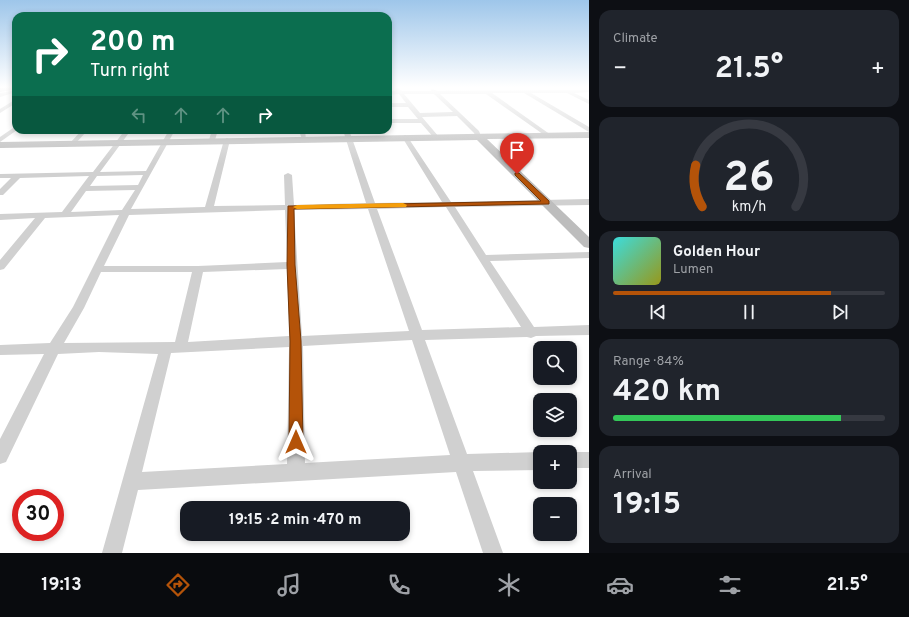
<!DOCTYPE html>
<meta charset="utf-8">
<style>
:root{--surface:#171b24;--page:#20242c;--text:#f1f3f6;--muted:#9ea1a6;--line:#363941;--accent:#b45309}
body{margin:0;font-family:Overpass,sans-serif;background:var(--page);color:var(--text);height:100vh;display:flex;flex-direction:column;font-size:15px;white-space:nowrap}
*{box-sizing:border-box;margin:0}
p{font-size:13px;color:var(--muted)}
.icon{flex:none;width:22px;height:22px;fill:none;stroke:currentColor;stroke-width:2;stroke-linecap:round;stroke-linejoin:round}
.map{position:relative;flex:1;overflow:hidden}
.side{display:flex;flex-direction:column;gap:10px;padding:10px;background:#0d0f14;width:320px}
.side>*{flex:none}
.banner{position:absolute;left:12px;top:12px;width:380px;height:122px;border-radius:12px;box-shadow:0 2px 6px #0003;background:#0b6e4f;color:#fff;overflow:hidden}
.buttons{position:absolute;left:533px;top:341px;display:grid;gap:8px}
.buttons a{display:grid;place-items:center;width:44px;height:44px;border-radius:8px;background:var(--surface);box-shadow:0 2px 6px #0003;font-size:20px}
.speed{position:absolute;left:12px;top:489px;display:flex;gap:8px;font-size:20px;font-weight:700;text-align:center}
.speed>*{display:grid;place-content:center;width:52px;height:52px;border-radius:50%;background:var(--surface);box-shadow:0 2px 6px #0003;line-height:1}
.speed .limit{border:6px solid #d22;background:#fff;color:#111}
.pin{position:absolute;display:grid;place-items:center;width:34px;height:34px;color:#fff;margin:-41px -17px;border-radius:50% 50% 50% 0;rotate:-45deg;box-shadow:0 0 4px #0007}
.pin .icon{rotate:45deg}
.me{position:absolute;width:44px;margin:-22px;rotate:0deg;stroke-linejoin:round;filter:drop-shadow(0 0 3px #0008)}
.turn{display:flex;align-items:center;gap:14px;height:84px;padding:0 12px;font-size:18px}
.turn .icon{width:52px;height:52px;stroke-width:2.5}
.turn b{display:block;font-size:28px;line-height:34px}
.lanes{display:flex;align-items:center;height:38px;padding:0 12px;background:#0003;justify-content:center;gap:20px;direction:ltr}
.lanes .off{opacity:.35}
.big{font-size:30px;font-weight:700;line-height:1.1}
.side .tile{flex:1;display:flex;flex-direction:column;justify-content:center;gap:6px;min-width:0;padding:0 14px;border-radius:12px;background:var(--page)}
.side .dial{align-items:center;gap:0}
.dial svg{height:104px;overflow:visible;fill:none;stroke:var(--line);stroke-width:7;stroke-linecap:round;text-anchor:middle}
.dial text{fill:var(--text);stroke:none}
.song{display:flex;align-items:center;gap:12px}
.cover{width:48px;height:48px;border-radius:6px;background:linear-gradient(135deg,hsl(180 70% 55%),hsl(60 70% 35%))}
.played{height:4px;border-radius:2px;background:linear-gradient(90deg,var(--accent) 80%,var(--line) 80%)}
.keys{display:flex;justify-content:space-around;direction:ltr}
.heat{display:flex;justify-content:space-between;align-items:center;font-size:22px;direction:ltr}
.charge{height:6px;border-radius:3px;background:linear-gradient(90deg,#34c759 84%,var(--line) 0)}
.trip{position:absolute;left:180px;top:501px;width:230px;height:40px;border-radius:12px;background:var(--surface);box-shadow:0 2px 6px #0003;font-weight:700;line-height:40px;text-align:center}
.tabs{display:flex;height:64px;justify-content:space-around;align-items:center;background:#090b0e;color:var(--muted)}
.tabs .icon{width:28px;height:28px}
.tabs .active{color:var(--accent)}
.tabs b{font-size:18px;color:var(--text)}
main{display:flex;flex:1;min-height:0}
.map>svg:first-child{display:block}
</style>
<main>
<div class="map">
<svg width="589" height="553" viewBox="0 0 589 553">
<rect width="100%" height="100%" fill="#fff"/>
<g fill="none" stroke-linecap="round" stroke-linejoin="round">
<g fill="#d0d0d0" fill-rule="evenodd">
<path d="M397 88 402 91H431V90L433 89 437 91 589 90V92L574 93 589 100V104L567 93H531L589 127V132L524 93H492L551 135V137H547L486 94H440L479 131 481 136 476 137 474 133 457 116 422 117 439 137 436 139 434 138 421 123H388V119H418L408 107H388V103H406L399 94 388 95V91H396L395 89ZM404 94H434L453 112 420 113Z"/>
<path d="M16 90V92L0 97V93Z"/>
<path d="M16 99V103L0 113V109Z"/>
<path d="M16 126 17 130 0 142V137Z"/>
<path d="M82 130H88L74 145H70V143Z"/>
<path d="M125 130H131L100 172 146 171 169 130H175L131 209 205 207 224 140 227 138 230 140 214 206 285 205 284 175 288 173 292 175 294 205 366 203 343 130H349L375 203 442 202 402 137 405 135 407 136 451 202 589 199V205L455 207 486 255 589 252V258L490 261 534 327 589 325V335L536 336 531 338 527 337 425 340 467 454 540 452V470L473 471 503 553H483L456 472 138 490 122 553H102L158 354 99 352 58 354 6 462 0 464V439L44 354 0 355V345L50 343 73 307 119 215 45 218 4 269 0 270V260L35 218 0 220V214L62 212 89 176 20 178 3 195H0V189L11 178H0V174L93 172ZM143 175 138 185 90 186 97 176ZM135 190 122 210 71 212 86 191ZM446 207 521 327 422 330 377 209ZM368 209 409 331 302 336 294 210ZM285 210 287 262 198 266H104L129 215ZM287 269 289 336 188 342 203 272ZM101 272H192L175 342 64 343 84 308ZM412 340 450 455 305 463 303 346ZM289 347 287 464 142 472 171 353Z"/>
<path d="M212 130H218L215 140 212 142 209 140Z"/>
<path d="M299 130H305L306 140H302Z"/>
<path d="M569 452H589V468H570Z"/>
</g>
<g fill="#bdbdbd" fill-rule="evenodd">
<path d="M6 87H16V89L0 92V88Z"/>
<path d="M589 132V138L487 139 589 237V248L584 247 477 140 0 148V142Z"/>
</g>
</g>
<linearGradient id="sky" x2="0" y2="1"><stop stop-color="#9ec6ea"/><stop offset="0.53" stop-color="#fff"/><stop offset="1" stop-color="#fff" stop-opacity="0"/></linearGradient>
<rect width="589" height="164" fill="url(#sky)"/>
<path fill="#b45309" stroke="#753606" d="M515 173H519L549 201V204L294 209 295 265 301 341 303 442 301 447 296 449 291 447 289 442 290 341 287 265 288 206 541 201 515 175Z"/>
<path fill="#f59e0b" d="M403 203 407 205 406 207 297 209 293 207 297 205Z"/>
</svg>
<div class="buttons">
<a><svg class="icon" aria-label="search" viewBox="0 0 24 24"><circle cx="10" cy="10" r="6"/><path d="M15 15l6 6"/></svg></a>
<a><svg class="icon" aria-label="layers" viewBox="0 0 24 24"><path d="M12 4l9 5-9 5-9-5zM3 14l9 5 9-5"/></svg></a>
<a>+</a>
<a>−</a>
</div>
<div class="speed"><div class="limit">30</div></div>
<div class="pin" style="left:517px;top:174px;background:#d93025"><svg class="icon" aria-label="arrive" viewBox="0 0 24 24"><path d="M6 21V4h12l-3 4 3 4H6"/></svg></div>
<svg class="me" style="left:296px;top:442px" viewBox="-20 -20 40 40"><path d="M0-17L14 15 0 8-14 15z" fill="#b45309" stroke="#fff" stroke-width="4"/></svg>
<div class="trip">19:15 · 2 min · 470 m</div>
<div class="banner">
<div class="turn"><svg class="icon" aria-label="right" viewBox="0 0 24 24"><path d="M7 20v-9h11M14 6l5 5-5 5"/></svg><div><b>200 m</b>Turn right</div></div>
<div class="lanes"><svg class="icon off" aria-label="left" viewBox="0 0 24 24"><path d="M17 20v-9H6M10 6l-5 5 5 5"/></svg><svg class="icon off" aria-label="ahead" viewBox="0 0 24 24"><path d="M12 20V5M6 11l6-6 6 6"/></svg><svg class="icon off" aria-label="ahead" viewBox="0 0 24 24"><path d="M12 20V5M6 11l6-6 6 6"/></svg><svg class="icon" aria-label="right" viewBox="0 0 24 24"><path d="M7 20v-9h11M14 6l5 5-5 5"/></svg></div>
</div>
</div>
<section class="side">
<div class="tile"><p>Climate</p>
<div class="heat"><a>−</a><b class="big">21.5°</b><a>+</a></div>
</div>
<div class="tile dial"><svg viewBox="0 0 100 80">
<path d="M14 69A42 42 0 1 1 86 69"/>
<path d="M14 69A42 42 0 0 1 9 37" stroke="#b45309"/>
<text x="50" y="56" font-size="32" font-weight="700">26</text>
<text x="50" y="72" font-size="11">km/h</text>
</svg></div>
<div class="tile">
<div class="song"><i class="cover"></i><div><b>Golden Hour</b><p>Lumen</p></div></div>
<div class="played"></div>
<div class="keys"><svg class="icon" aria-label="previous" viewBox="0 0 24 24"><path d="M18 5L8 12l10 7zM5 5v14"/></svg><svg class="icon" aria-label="pause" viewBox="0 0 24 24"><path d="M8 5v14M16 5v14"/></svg><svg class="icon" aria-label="next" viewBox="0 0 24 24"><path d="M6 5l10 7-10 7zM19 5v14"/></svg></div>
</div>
<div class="tile"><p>Range · 84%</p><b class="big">420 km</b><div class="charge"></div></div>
<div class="tile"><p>Arrival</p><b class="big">19:15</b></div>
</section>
</main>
<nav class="tabs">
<b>19:13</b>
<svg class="icon active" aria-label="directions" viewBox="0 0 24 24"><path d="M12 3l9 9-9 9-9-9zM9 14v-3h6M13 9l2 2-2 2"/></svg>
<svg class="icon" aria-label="music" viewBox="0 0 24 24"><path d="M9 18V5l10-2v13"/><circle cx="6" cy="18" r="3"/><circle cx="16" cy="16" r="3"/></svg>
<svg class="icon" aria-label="phone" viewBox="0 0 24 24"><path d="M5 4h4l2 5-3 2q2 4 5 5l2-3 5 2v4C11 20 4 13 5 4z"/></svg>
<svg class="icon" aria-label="climate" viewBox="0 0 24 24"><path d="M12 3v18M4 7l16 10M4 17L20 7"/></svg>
<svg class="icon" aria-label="car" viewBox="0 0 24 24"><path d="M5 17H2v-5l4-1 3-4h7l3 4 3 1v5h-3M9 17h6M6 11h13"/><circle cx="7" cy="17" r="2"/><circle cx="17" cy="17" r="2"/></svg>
<svg class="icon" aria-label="filters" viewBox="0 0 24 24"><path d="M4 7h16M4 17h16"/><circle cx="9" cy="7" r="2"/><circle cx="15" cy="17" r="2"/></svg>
<b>21.5°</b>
</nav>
